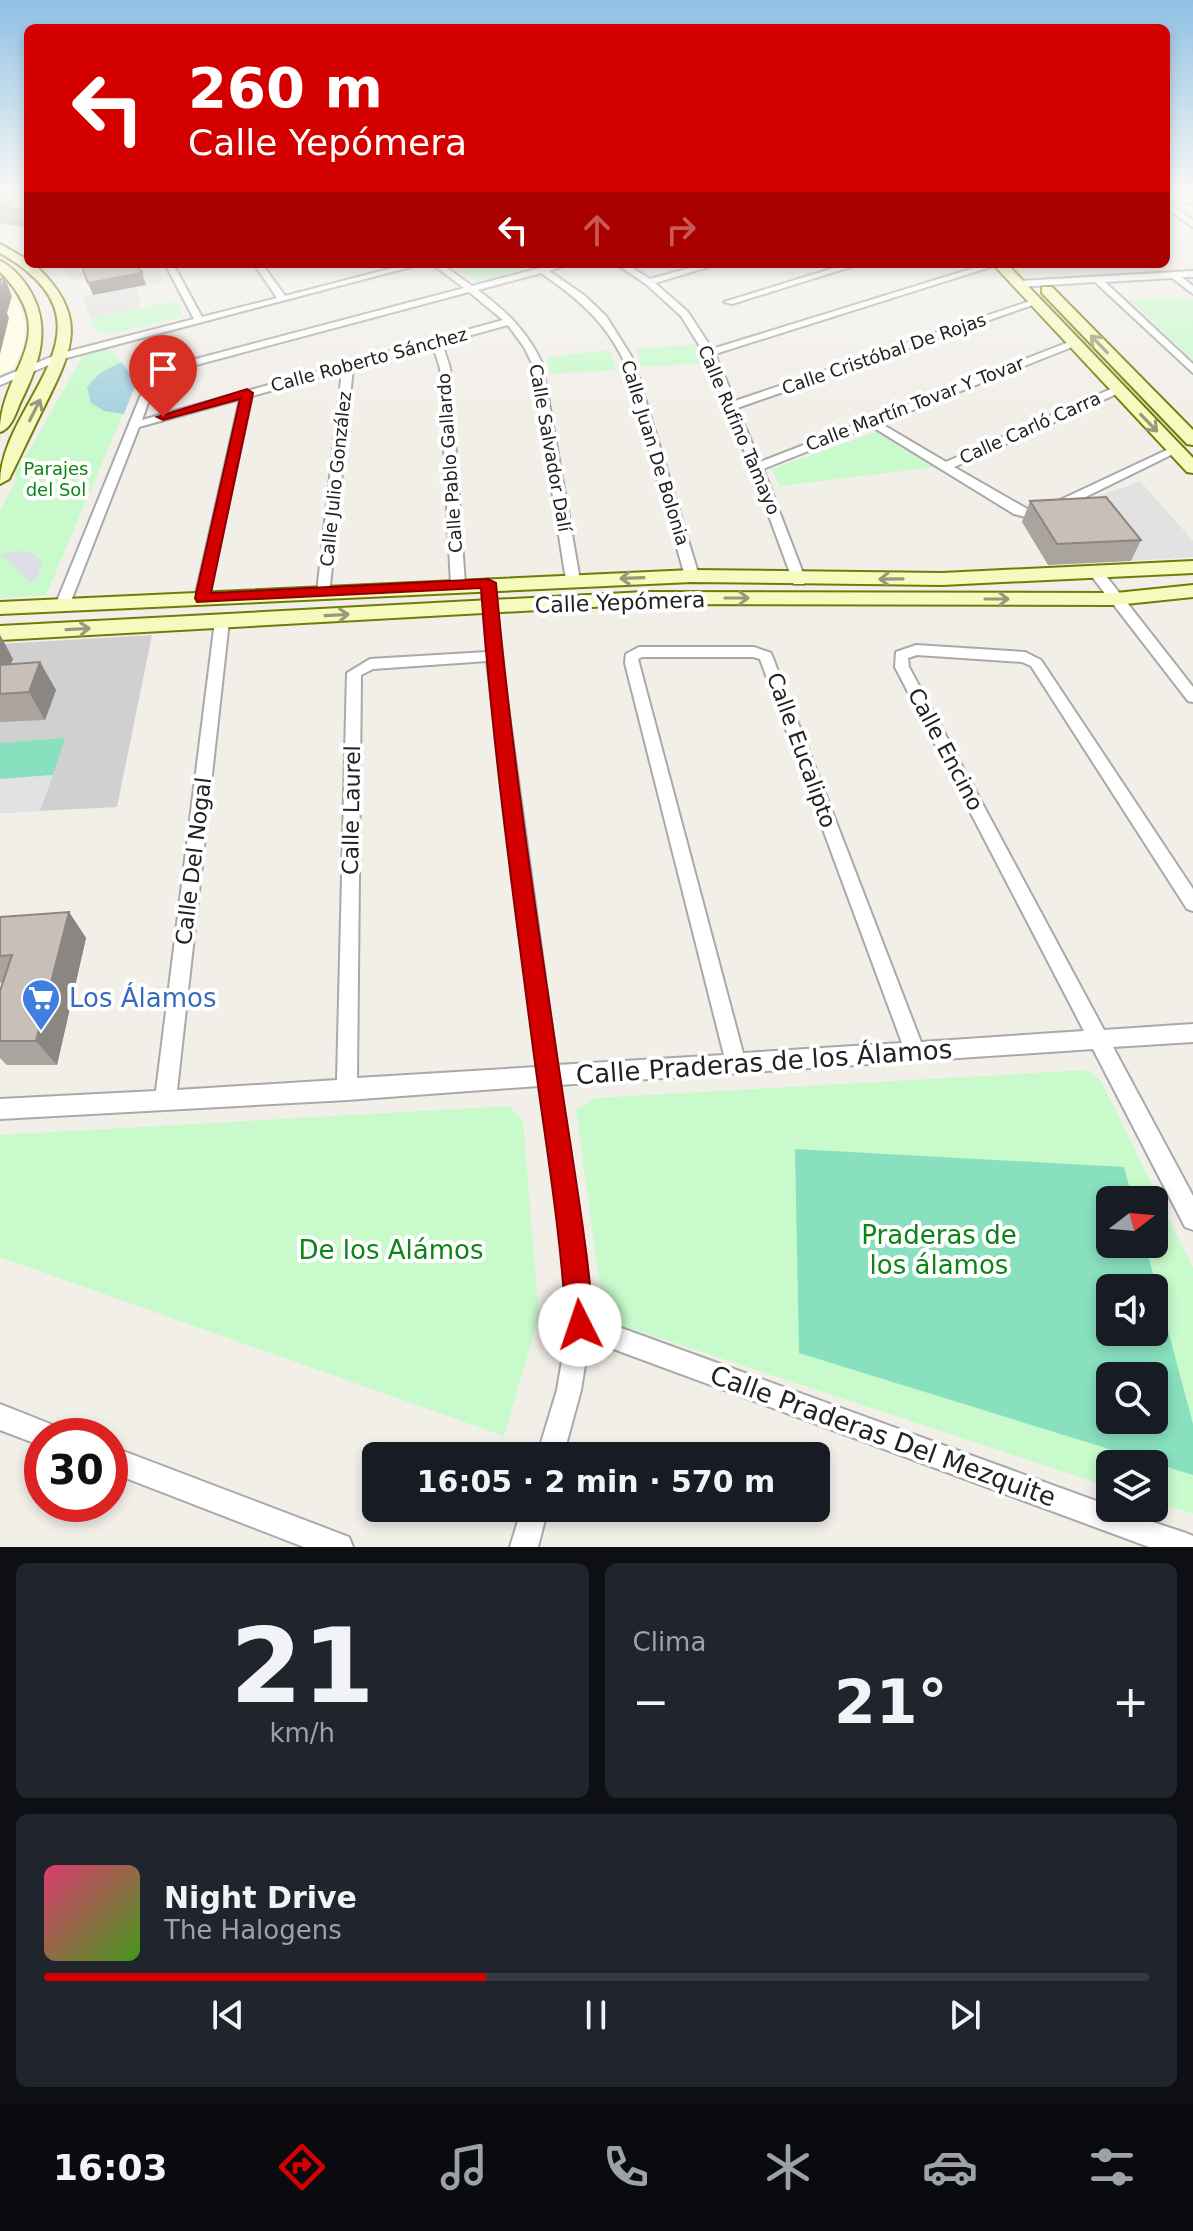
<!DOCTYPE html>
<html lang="es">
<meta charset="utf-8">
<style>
:root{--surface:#171b24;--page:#20242c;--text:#f1f3f6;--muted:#9ea1a6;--line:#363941;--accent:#d40000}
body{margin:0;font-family:"DejaVu Sans",sans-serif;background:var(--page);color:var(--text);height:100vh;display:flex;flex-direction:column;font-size:30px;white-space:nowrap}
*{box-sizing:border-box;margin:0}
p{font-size:26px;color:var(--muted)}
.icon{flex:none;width:44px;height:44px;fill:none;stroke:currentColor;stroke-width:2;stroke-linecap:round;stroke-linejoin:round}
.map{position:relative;height:1547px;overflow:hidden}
.panel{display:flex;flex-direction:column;gap:16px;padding:16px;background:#0d0f14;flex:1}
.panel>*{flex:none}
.top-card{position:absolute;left:24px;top:24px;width:1146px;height:244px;border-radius:12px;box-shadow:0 4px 12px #0003;background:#d40000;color:#fff;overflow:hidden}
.needle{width:52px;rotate:74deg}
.tools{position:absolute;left:1096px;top:1186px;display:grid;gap:16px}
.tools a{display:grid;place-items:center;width:72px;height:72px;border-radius:12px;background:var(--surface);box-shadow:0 4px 12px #0003;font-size:40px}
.speed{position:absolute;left:24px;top:1418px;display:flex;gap:16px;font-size:40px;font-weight:700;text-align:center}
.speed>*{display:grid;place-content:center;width:104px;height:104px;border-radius:50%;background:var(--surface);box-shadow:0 4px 12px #0003;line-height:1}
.speed .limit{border:12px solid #d22;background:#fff;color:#111}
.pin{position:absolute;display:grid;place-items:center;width:68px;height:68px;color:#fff;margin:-82px -34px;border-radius:50% 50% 50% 0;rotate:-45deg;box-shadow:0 0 8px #0007}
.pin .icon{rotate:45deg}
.me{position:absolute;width:88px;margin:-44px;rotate:356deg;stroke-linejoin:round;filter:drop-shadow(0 0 6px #0008)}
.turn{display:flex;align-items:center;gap:28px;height:168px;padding:0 32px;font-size:36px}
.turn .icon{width:104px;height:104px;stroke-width:2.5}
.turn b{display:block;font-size:56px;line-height:68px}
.lanes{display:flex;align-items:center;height:76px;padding:0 32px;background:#0003;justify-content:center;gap:40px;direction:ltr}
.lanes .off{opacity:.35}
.big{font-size:60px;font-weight:600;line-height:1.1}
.panel .card{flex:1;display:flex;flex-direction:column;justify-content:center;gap:12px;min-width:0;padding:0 28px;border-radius:12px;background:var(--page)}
.panel .dial{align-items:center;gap:0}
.dial b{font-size:104px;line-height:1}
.song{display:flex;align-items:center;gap:24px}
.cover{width:96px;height:96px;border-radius:12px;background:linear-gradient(135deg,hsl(340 70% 55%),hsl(100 70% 35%))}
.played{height:8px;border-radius:4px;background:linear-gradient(90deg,var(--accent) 40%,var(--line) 40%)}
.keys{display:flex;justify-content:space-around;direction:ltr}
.heat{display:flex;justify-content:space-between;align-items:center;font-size:44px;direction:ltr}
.panel .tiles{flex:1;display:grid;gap:16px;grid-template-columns:1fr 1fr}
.card:last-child{grid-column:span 2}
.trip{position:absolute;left:362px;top:1442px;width:468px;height:80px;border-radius:12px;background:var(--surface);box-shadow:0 4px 12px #0003;font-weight:600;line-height:80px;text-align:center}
.menu{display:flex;height:128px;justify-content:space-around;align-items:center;background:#090b0e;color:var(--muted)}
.menu .icon{width:56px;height:56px}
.menu .selected{color:var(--accent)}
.menu b{font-size:36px;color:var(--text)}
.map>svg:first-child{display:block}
</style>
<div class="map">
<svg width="1193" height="1547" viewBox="0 0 1193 1547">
<rect width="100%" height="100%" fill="#f2efe9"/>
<path fill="#ffffe5" d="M0 278 13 290 25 321 23 347 13 368 0 374Z"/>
<path fill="#d0d0d0" d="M152 635 117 807 0 813V644Z"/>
<g fill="#c8facc" fill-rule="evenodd">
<path d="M452 264H547L477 282Z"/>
<path d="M1189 297 1193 301V360L1129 299Z"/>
<path d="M175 301 183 316 112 334 95 330 90 317Z"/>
<path d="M701 344 710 363 641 367 636 349Z"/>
<path d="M107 346 137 381 46 595 0 598V511L16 480 14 470 32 446 83 355Z"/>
<path d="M609 350 616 370 550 374 547 357Z"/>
<path d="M876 432 935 467 780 486 772 469Z"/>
<path d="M1086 1070 1100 1079 1193 1268V1514L1154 1501V1464H1110V1487L611 1322 602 1302 576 1109 596 1098ZM1110 1200H1154V1244H1110ZM1110 1288H1154V1332H1110ZM1110 1376H1154V1420H1110Z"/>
<path d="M509 1106 523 1121 539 1316 504 1436 0 1257V1135Z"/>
</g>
<g fill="#88e0be" fill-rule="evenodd">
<path d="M65 738 53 775 0 779V743Z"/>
<path d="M795 1149 1124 1167 1133 1200H1110V1244H1145L1193 1424V1475L799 1353ZM1110 1288H1154V1332H1110ZM1110 1376H1154V1420H1110Z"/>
</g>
<g fill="#e2e2e2">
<path d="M118 264H159L163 282 135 287 142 303 135 309 90 317 83 297 113 291V273L72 280 63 269 77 266 81 272Z"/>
<path d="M1140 481 1193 541V557L1131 561 1086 501Z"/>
<path d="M53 775 40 811 0 813V779Z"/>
</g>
<path fill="#dddde8" d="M18 551 29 552 42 561 38 576 30 583 1 554Z"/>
<path fill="#aad3df" d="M121 362 137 381 124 414 104 411 91 403 87 387 100 373Z"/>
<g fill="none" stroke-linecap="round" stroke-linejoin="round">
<g stroke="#a9a9a9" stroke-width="4">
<g id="minor">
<path d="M1193 198V202L1170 203 1193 221V227L1166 208V199Z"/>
<path d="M165 264H173L202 317 277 298 254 264H262L285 296 408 264H422L66 358 0 385V378L58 354 194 319Z"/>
<path d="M432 264H442L472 286 555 264H569L549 271 585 296 606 316 633 359 699 576 697 579H687L685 576 623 359C604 320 576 297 541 273L478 290C506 311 527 331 542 363L580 580 578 583 573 584 566 580 532 363 524 347 508 325 442 343 450 368 465 585 463 588 458 589 451 585 440 368 433 346 353 368 329 595H319L317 592 342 371 252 396 207 601 202 602 195 598 240 399 139 427 69 606 67 609H57L55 606 145 385 154 373 173 365 464 288ZM469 292 503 320 142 420C153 391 150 382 181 369Z"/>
<path d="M616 264H626L650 279 704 264H718L655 283 688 312 712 349 987 264H1000L715 354 735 401 1033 300 1041 302 737 408 760 462 1074 340 1079 343 1077 345 880 423 946 462 1113 388H1121V392L954 467 1029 510 1045 507 1171 448 1181 450 1053 513 1029 518 1014 514 871 426 763 469 806 581 804 584H794L751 467 704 353 681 316 646 284Z"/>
<path d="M847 264H860L732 304 724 302Z"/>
<path d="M1193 271V277H1182L1193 286V294L1172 278 1105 282 1193 364V373L1095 282 1019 287 1015 284 1019 281Z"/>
<path d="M1098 571 1103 572 1193 687V702L1188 701 1093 578 1091 575Z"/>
<path d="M488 579 495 583 501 656 557 1065 724 1055 625 663 626 654 639 647H754L771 653 921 1042 1084 1031 895 667 896 652 916 645 1025 652 1041 660 1193 889V911L1187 909 1031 666 1022 662 917 655 908 658 909 667 1104 1030 1193 1024V1042L1113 1047 1193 1196V1230L1185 1227 1093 1049 559 1085 586 1257 591 1317 1110 1506V1508L1186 1533 1193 1536V1547H1149L589 1340 581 1390 563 1456H537L557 1390 568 1325 564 1257 539 1086 347 1100 0 1119V1099L156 1091 215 621 222 617 229 621 177 1090 337 1080 347 673 370 659 487 652 481 583ZM642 657H753L760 659 902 1043 743 1053 639 663 638 659ZM487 661 537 1067 357 1078 361 675 373 669Z"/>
<path d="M0 1404 58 1427 62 1436H42V1446L0 1430Z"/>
<path d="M110 1446 349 1537 353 1547H304L110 1472Z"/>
<path d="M522 1508H548L538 1547H510Z"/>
</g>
</g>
<g stroke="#707d05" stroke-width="4">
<g id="secondary">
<path d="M0 244 28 260V264H34C89 316 74 347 44 407 32 431 21 455 9 479L0 484C0 399 130 327 0 253Z"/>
<path d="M0 261C10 265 21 277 27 286 53 325 40 363 20 403 16 413 11 429 0 432 0 368 65 338 0 272Z"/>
<path d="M993 264H1007L1193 458V473L1187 472Z"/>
<path d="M1042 287H1052L1193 430V445L1187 444 1042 293Z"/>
<path d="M1193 561V573L942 585 692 582 0 614V602L692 570 942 573Z"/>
<path d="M1193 585V597L1116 605 645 604 0 640V626L645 592 1116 593Z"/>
</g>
</g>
<use href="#minor" fill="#fff" fill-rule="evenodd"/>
<use href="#secondary" fill="#f7fabf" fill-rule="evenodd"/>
</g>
<g fill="#aba49e">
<path d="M0 190H28V228L0 223Z"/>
<path d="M1030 501 1141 540 1131 561 1048 565 1022 522Z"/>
<path d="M0 635 13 659 11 664 40 662 56 690 45 720 0 722Z"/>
<path d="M69 912 86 938 57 1065H7L0 1058V991L3 982 0 983V917Z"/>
</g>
<g fill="#8b8681">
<path d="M142 273 146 285 93 295 88 283Z"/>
<path d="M5 278 12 296 7 313 9 318 0 354V293Z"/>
<path d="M0 635 13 659 0 686Z"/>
<path d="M40 662 56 690 45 720 29 692Z"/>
<path d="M69 912 86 938 57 1065 36 1041Z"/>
</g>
<g fill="#c7bfb8" stroke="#8b8681" stroke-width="2">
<path d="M0 190H28V212L0 207Z"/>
<path d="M81 264H137L142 273 88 283Z"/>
<path d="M5 278 0 293V279Z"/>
<path d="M1106 497 1141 540 1057 544 1030 501Z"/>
<path d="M40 662 29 692 0 694V665Z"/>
<path d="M69 912 36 1041H0V991L12 955 0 956V917Z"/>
</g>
<defs><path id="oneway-shaft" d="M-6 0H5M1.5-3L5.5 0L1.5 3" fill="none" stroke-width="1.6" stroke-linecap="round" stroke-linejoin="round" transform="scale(2)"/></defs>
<g stroke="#979978">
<use href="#oneway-shaft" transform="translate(1099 344) rotate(-134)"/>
<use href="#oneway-shaft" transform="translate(35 410) rotate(-63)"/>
<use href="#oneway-shaft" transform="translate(1149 423) rotate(46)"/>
<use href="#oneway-shaft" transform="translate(632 578) rotate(178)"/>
<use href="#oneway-shaft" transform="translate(891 579) rotate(179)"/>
<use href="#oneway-shaft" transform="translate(737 598)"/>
<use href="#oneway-shaft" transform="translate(997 599)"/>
<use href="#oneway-shaft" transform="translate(337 615) rotate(-3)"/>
<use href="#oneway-shaft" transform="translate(78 629) rotate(-3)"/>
</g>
<linearGradient id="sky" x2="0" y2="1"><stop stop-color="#8fc0e4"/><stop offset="0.47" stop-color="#f9f8f5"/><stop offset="1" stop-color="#f9f8f5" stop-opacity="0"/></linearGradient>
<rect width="1193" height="407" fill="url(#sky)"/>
<path fill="#d40000" stroke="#8a0000" stroke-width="2" d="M247 389 253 393 211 593 488 579 496 583C510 739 533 894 556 1048 569 1140 586 1232 594 1325L590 1335 580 1339 570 1335 566 1325C561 1232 545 1140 533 1048 513 895 492 742 481 588L197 602 195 598 240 399 163 420 157 417Z"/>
<defs>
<g id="supermarket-pin" transform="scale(2)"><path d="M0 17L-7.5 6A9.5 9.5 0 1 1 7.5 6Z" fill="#3f7fe0" stroke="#fff"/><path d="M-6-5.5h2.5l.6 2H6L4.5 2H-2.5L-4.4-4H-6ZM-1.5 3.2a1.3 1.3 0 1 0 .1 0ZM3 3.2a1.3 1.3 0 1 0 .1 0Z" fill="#fff"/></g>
</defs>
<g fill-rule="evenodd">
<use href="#supermarket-pin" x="41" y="998"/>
</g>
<g text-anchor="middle" stroke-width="8" stroke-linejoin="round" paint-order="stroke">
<g font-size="18" fill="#222" stroke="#fff">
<text transform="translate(884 354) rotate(-19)" y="6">Calle Cristóbal De Rojas</text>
<text transform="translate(369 360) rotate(-15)" y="6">Calle Roberto Sánchez</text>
<text transform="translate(915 404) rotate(-21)" y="6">Calle Martín Tovar Y Tovar</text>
<text transform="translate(1030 428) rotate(-24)" y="6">Calle Carló Carra</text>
<text transform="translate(739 430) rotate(67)" y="6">Calle Rufino Tamayo</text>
<text transform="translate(550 448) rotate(80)" y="6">Calle Salvador Dalí</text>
<text transform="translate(655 453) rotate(73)" y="6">Calle Juan De Bolonia</text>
<text transform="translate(450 463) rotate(-94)" y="6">Calle Pablo Gallardo</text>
<text transform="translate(336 479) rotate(-84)" y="6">Calle Julio González</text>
</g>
<g font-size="18" fill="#0c8416" stroke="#fff">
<text x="56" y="475">Parajes<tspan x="56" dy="21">del Sol</tspan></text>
</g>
<g font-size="22" fill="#222" stroke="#fff">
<text transform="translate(620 602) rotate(-2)" y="8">Calle Yepómera</text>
<text transform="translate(946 749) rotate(62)" y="8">Calle Encino</text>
<text transform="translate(802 750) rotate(70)" y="8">Calle Eucalipto</text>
<text transform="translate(351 810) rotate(-89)" y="8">Calle Laurel</text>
<text transform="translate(193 861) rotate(-83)" y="8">Calle Del Nogal</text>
</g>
<g font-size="26" fill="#366cbe" stroke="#fff" text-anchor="start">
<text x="69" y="1007">Los Álamos</text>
</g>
<g font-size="26" fill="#222" stroke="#fff">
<text transform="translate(764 1062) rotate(-4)" y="9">Calle Praderas de los Álamos</text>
<text transform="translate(883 1436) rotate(20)" y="9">Calle Praderas Del Mezquite</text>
</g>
<g font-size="26" fill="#0c8416" stroke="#fff">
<text x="939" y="1244">Praderas de<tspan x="939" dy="30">los álamos</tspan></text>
<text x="391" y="1259">De los Alámos</text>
</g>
</g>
</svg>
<div class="tools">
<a><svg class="needle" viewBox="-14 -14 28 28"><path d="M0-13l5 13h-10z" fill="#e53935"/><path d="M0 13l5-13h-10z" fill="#9ea1a6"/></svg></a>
<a><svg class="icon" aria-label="sound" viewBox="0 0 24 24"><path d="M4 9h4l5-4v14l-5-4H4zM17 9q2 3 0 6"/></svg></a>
<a><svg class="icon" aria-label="search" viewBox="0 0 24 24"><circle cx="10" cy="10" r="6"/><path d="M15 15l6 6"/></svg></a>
<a><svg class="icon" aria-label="layers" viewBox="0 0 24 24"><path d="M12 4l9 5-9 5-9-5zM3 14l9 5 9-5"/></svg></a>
</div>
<div class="speed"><div class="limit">30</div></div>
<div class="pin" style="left:163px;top:417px;background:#d93025"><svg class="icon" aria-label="arrive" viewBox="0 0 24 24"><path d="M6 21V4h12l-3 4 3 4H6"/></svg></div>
<svg class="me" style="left:580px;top:1325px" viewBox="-20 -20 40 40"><circle r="19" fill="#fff"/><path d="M0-13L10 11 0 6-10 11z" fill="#d40000"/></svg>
<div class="trip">16:05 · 2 min · 570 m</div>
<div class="top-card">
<div class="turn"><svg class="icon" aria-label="left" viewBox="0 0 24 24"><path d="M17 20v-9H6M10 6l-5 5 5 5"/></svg><div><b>260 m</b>Calle Yepómera</div></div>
<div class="lanes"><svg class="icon" aria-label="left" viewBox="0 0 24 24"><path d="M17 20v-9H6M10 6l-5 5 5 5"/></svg><svg class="icon off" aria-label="ahead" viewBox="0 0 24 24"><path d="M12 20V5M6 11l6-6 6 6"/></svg><svg class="icon off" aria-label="right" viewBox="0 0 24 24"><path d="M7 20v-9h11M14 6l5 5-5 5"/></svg></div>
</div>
</div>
<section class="panel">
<div class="tiles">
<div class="card dial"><b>21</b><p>km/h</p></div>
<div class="card"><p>Clima</p>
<div class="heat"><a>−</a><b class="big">21°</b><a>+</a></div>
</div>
<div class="card">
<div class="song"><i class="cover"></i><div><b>Night Drive</b><p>The Halogens</p></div></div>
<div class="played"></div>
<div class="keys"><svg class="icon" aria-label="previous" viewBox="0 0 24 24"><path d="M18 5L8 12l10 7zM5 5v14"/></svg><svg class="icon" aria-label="pause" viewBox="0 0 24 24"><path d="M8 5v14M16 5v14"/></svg><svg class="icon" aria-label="next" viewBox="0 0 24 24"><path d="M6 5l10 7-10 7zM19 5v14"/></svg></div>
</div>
</div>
</section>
<nav class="menu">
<b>16:03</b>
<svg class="icon selected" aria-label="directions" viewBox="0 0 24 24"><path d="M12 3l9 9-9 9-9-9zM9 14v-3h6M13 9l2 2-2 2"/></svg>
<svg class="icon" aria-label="music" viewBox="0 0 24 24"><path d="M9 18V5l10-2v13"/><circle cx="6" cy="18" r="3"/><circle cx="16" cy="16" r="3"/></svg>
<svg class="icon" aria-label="phone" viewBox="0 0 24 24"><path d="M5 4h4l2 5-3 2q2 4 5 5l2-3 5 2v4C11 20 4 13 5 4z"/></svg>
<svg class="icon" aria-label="climate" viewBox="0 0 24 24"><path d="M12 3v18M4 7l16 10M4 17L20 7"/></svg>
<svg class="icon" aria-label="car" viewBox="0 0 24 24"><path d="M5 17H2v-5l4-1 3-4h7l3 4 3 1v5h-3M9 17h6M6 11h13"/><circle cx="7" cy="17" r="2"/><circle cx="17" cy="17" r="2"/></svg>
<svg class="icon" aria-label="filters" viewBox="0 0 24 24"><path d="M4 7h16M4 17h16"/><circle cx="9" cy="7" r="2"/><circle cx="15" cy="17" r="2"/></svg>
</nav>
